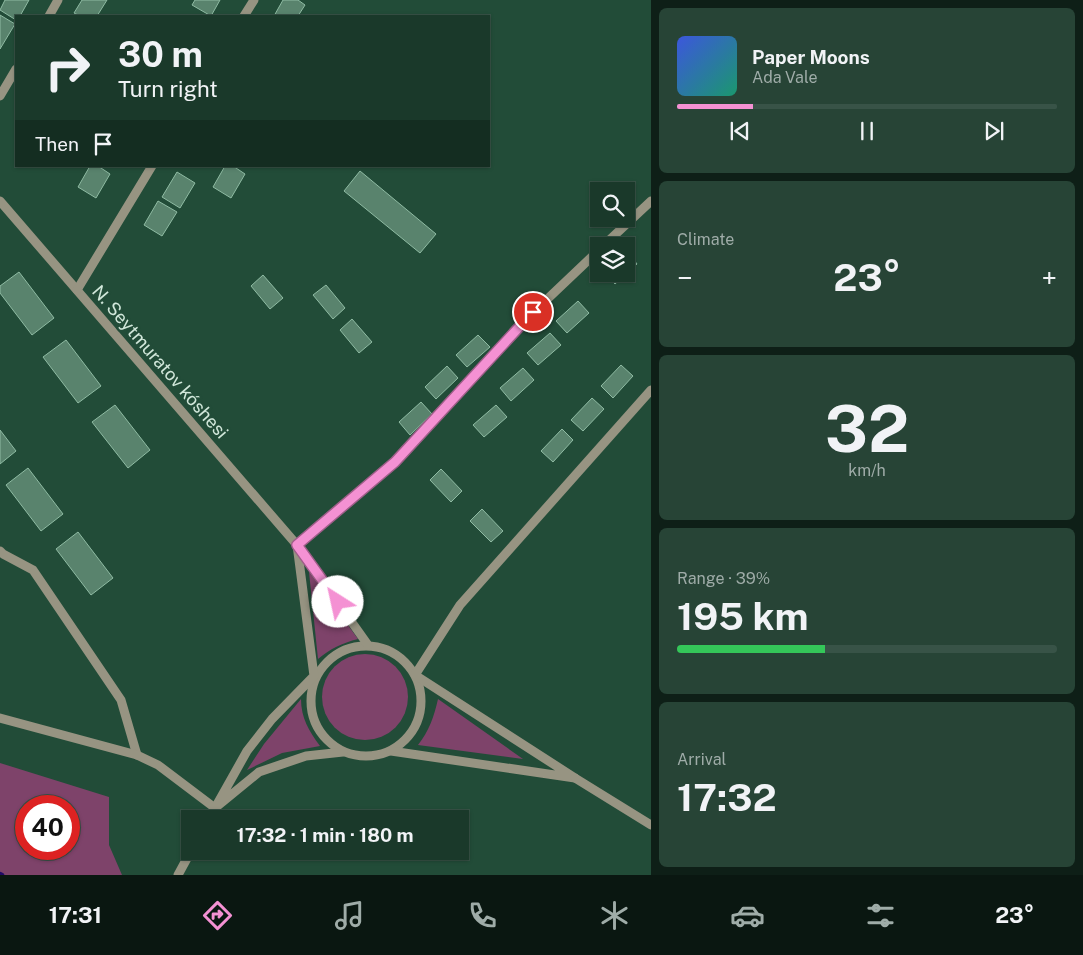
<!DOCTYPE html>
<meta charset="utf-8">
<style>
:root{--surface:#1a392a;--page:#274436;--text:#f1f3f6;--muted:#9faca8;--line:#385347;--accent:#f491d3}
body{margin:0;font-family:"Public Sans",sans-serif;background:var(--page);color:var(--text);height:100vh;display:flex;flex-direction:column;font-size:19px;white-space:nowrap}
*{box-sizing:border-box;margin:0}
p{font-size:16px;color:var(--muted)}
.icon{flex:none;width:28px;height:28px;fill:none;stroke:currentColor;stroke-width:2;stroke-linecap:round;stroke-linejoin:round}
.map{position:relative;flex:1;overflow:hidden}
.drawer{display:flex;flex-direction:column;gap:8px;padding:8px;background:#0e1f17;width:432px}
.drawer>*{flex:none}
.banner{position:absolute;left:15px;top:15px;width:475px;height:152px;border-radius:0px;box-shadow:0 1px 4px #0004,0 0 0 1px var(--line);background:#1a392a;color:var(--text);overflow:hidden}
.controls{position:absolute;left:590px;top:182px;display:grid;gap:10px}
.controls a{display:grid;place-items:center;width:45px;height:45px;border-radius:0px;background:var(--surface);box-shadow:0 1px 4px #0004,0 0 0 1px var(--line);font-size:25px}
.speed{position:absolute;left:15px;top:795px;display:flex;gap:10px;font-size:25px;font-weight:700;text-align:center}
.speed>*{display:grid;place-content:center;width:65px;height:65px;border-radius:50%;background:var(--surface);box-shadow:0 1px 4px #0004,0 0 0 1px var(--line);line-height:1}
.speed .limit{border:8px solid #d22;background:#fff;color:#111}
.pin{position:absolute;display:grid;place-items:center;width:42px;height:42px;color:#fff;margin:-21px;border:2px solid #fff;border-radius:50%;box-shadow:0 1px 5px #0007}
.me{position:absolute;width:55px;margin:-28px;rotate:325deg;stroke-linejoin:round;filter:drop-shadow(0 0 4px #0008)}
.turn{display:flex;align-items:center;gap:18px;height:105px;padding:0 20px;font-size:22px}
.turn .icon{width:65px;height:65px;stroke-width:2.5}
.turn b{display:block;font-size:35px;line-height:42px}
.then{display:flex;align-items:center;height:48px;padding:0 20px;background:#0003;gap:10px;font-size:19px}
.big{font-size:38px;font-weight:700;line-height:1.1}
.drawer .widget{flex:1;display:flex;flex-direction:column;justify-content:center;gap:8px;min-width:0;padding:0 18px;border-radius:8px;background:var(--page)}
.drawer .dial{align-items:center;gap:0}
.dial b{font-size:65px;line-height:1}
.song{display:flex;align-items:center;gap:15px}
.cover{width:60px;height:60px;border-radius:8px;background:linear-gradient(135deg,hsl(230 70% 55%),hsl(160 70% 35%))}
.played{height:5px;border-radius:2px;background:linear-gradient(90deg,var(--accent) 20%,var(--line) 20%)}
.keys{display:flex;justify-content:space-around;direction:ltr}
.heat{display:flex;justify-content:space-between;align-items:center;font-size:28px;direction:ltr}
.charge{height:8px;border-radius:4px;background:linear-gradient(90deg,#34c759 39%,var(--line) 0)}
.trip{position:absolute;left:181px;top:810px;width:288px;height:50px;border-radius:0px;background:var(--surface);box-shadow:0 1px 4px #0004,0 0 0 1px var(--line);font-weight:700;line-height:50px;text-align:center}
.dock{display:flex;height:80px;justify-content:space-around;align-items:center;background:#0a1711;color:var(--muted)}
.dock .icon{width:35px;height:35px}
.dock .selected{color:var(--accent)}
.dock b{font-size:22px;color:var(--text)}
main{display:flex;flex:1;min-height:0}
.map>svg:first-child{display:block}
</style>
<main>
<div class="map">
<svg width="651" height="875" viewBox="0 0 651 875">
<rect width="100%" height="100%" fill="#224c38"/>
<g fill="#7e436a" fill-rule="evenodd">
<path d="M309 572 358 639C342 643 330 649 318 659Z"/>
<circle cx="365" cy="697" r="43"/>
<path d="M301 699C301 718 309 731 320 746L282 753 247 770 264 744Z"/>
<path d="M438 699 523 759 418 745C429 731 434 717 438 699Z"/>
<path d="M0 763 109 797V845L122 875H0ZM69 806V849H26V806Z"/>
</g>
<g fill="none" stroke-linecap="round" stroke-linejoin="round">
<path stroke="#200a66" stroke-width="4.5" d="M0 874 2 875"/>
</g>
<g fill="#59836d" stroke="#8fbba3">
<path d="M5 0H29L20 16H16V20L0 10Z"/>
<path d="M82 0H107L97 16H80L74 13Z"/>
<path d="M195 0H220L211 16 192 5Z"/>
<path d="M283 0H298L305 5 298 16H274Z"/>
<path d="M0 15 15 24 0 49Z"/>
<path d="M90 166H98L110 174 96 198 78 187Z"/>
<path d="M225 166H233L245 174 231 198 213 187Z"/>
<path d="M360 171 436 234 420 253 344 191Z"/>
<path d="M177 172 195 183 180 208 162 197Z"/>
<path d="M158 201 177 212 162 236 144 225Z"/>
<path d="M627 251 637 264 626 273V252Z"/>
<path d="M19 272 54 318 32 335 0 293V286Z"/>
<path d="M606 274H626L615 284Z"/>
<path d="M263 275 283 298 270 309 251 286Z"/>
<path d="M326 285 345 308 333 319 313 295Z"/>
<path d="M578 301 589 313 567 333 556 321Z"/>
<path d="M352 319 372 342 359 353 340 330Z"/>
<path d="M550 333 561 345 538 365 527 353Z"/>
<path d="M478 335 490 347 467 367 456 355Z"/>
<path d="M66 340 101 386 78 403 43 357Z"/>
<path d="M621 365 633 376 613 398 601 386Z"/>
<path d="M447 366 458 378 436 399 425 387Z"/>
<path d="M523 368 534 380 511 401 500 388Z"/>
<path d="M592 398 604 409 583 431 571 420Z"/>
<path d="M421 402 432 414 410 435 399 422Z"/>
<path d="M115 405 150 450 128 468 92 422Z"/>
<path d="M496 405 507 417 484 437 473 425Z"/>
<path d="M562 429 573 440 553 462 541 451Z"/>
<path d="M0 430 16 451 0 464Z"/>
<path d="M28 468 63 514 41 531 6 485Z"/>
<path d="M441 469 462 491 451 502 430 480Z"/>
<path d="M482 509 503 531 491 542 470 521Z"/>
<path d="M78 532 113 578 91 595 56 549Z"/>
</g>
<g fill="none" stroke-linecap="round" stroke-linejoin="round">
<g stroke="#979482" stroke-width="9">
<path d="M49 16 58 0"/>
<path d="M244 16 254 0"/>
<path d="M0 96 16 69"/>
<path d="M0 201 297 545 395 463 520 325 599 250"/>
<path d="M603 246 651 201"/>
<path d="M77 290 152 166"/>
<path d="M0 551 3 554 33 570 121 700 137 755"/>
<circle cx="366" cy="701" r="55"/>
<path d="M0 718 137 755 158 765 215 808 209 819"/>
<path d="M391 751 575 778 415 675 460 605 651 390"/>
<path d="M343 752 306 756 259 772 215 808 247 751 272 719 314 676 297 545 368 645"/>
<path d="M575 778 651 825"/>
<path d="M178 875 191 851"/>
</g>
</g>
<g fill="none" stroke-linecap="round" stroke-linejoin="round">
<g stroke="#9f5e89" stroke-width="12">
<path id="route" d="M338 602 297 545 395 462 533 312"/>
</g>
<use href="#route" stroke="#f491d3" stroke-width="9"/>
</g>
<g text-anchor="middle" stroke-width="5" stroke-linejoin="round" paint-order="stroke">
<g font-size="18" fill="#d1e7da" stroke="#224c38">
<text transform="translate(160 362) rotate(49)" y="6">N. Seytmuratov kóshesi</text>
</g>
</g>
</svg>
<div class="controls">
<a><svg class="icon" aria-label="search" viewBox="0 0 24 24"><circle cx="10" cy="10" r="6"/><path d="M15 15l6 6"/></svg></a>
<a><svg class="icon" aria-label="layers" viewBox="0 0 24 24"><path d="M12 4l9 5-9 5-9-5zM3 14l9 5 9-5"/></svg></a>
</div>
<div class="speed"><div class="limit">40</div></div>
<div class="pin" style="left:533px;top:312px;background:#d93025"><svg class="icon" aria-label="arrive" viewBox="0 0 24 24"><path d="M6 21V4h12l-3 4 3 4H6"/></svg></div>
<svg class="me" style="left:338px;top:602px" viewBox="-20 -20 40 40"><circle r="19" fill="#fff"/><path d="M0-13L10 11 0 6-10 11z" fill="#f491d3"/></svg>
<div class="trip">17:32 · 1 min · 180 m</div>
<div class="banner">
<div class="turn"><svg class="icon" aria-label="right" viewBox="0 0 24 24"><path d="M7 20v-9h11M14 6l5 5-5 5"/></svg><div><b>30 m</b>Turn right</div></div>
<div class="then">Then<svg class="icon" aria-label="arrive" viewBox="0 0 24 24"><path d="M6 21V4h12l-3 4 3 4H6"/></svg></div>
</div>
</div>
<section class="drawer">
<div class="widget">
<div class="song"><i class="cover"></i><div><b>Paper Moons</b><p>Ada Vale</p></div></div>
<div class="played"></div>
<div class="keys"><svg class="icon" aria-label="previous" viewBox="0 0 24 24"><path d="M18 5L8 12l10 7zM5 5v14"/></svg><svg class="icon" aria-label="pause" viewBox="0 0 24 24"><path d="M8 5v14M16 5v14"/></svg><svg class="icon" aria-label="next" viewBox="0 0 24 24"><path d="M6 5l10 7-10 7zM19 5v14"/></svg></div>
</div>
<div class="widget"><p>Climate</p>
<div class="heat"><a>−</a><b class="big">23°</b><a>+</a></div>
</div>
<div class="widget dial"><b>32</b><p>km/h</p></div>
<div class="widget"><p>Range · 39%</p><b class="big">195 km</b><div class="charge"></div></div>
<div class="widget"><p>Arrival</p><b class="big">17:32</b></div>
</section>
</main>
<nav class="dock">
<b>17:31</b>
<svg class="icon selected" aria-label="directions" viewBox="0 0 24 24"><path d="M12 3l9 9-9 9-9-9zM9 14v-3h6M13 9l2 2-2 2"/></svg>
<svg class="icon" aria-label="music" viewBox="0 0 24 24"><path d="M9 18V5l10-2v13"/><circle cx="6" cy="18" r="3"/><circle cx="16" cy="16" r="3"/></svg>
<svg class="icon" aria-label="phone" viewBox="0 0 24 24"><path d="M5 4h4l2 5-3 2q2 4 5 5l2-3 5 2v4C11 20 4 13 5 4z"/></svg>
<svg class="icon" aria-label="climate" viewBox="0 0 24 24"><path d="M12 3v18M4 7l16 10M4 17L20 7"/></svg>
<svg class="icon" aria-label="car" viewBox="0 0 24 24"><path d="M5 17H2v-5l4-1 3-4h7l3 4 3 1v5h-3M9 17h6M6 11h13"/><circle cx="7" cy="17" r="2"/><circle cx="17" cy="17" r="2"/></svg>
<svg class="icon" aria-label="filters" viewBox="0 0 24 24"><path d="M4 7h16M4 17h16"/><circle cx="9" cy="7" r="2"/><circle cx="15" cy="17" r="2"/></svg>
<b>23°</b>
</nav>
